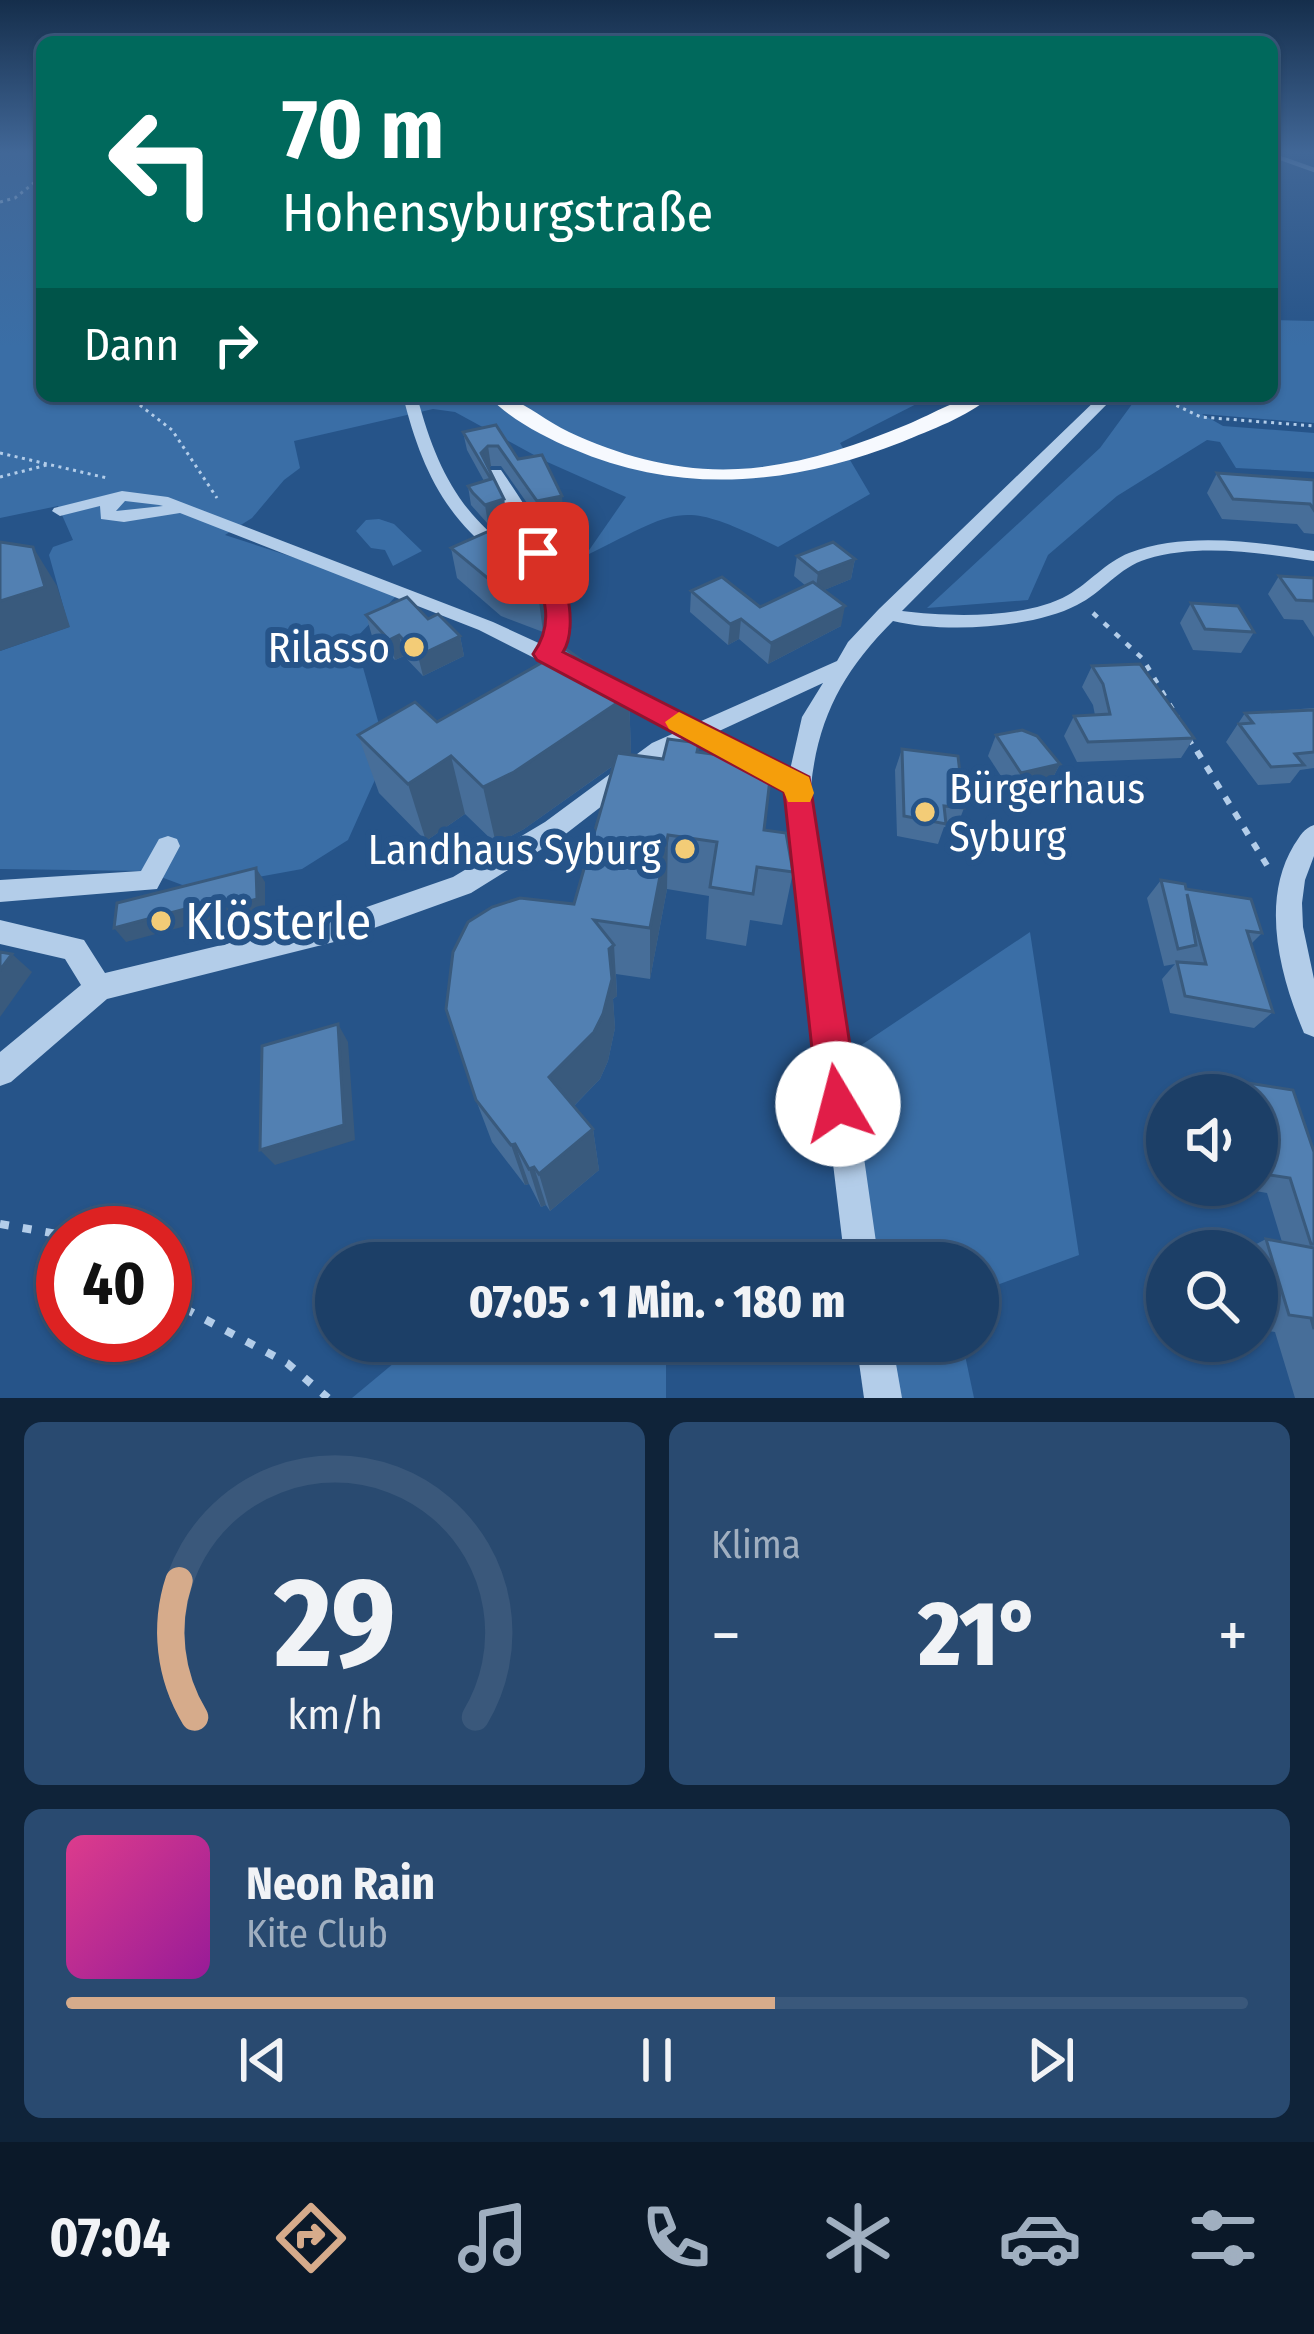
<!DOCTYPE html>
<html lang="de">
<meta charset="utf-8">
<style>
:root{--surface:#1c3f67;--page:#294a70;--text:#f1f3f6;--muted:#a0afc0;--line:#3a587b;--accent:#d6ab8b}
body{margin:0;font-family:"Fira Sans Condensed",sans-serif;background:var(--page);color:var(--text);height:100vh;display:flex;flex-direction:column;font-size:45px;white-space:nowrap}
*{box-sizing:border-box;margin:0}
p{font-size:39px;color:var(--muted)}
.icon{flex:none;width:66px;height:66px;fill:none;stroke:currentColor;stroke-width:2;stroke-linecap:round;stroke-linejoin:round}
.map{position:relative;height:1398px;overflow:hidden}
.drawer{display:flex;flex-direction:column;gap:24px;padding:24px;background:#0f2339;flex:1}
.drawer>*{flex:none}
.guide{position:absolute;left:36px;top:36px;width:1242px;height:366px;border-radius:18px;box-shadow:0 3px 9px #0004,0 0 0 3px var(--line);background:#00695c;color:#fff;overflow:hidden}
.controls{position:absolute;left:1146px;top:1074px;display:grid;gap:24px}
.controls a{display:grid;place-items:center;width:132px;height:132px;border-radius:50%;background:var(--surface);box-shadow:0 3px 9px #0004,0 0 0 3px var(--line);font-size:60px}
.speed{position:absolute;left:36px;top:1206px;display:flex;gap:24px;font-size:60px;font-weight:700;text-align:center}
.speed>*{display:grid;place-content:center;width:156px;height:156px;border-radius:50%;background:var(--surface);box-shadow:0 3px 9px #0004,0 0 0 3px var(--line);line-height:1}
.speed .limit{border:18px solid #d22;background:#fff;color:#111}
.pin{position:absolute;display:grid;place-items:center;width:102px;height:102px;color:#fff;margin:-51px;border-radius:24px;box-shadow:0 6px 18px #0006}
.me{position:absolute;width:132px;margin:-66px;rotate:352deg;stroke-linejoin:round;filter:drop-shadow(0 0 9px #0008)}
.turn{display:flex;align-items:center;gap:42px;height:252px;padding:0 48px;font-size:54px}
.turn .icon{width:156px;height:156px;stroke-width:2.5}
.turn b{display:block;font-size:84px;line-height:102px}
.then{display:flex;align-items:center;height:114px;padding:0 48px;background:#0003;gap:24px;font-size:45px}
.big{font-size:90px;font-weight:800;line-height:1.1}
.drawer .tile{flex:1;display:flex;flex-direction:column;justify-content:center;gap:18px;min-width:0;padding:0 42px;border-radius:18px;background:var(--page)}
.drawer .dial{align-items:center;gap:0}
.dial svg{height:312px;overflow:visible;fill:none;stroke:var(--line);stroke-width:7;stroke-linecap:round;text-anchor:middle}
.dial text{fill:var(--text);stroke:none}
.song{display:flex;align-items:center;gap:36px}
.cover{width:144px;height:144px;border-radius:18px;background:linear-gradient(135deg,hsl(330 70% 55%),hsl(300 70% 35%))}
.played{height:12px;border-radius:6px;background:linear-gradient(90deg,var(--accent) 60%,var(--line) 60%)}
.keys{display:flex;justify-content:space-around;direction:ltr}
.heat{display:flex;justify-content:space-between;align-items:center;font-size:66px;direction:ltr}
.drawer .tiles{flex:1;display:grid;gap:24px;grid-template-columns:1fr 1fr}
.tile:last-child{grid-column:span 2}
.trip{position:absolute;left:315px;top:1242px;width:684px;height:120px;border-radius:60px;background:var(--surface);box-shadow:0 3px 9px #0004,0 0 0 3px var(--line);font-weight:800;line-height:120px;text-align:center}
.tab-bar{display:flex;height:192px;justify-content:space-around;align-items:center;background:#0b1929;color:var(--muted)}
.tab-bar .icon{width:84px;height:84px}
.tab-bar .current{color:var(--accent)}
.tab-bar b{font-size:54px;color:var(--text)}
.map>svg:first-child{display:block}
</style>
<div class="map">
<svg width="1314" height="1398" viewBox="0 0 1314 1398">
<rect width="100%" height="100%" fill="#265489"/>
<g fill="#3a6ea6">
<path d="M0 151H42V396H932L840 443 870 494 778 547C678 498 682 509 585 556L626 497 545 461 455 412 433 409 294 441 300 468 284 480 252 518 225 535 400 592 355 639 387 753 348 840 302 869 193 889 145 871 0 869V651L69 627 49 555 53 547 73 540 58 506 0 518Z"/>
<path d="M1272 320 1314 321V423L1202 414 1223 426 1314 433V472L1236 468 1220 442 1207 440 1117 496 1048 555 1028 600 927 608 1100 448 1138 396H1272Z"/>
<path d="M379 519 394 524 422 551 393 566 385 550 371 548 356 531 366 520Z"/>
<path d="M1030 932 1079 1255 978 1292V1263H862L833 1064Z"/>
<path d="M454 1341H666V1398H352L406 1353Z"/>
<path d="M874 1341H962L974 1398H883Z"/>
</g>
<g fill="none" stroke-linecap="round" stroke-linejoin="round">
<path stroke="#a7c8ea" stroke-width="4.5" d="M1272 155 1314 170"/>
<g stroke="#b3cde9" stroke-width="3" stroke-dasharray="3 4.5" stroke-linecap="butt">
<path d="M34 151 35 182"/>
<path d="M0 202 15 198 35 182"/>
<path d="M128 396 172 430 217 498"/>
<path d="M1156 396 1201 417 1314 426"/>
<path d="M0 453 107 478"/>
<path d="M0 477 47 465"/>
</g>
<g stroke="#b3cde9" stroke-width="4.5" stroke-dasharray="6 9" stroke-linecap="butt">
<path d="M1093 613 1143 659 1178 718"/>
<path d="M1189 739 1198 754"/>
</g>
<path stroke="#b3cde9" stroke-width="6" stroke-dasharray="8 10" stroke-linecap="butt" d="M1197 751 1268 867"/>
<g stroke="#b3cde9" stroke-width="8" stroke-dasharray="9 14" stroke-linecap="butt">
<path d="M0 1224 63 1235"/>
<path d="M165 1298 287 1363 328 1398"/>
</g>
<g fill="#b3cde9" fill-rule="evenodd">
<path d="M403 396H417C438 475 465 525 538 567L488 473 491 470H501C526 506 576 581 570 626 569 637 564 644 558 652L699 722 837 661 848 642 879 609 1100 396H1115L902 611C950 617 1025 619 1068 595 1089 583 1106 562 1129 553 1186 531 1256 542 1314 551V561C1261 553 1199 543 1147 559 1119 567 1102 593 1077 605 1031 629 942 633 893 621 844 670 818 717 811 786L879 1263H845L788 791 697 741 668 755 563 836 471 893 338 941 107 999 11 1082 0 1086V1052L81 985 65 959 0 944V920L84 940 105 973 338 917 453 877 545 822 652 743 679 731 479 630 180 513 124 522 101 519 100 506 60 516 52 511 54 508 122 491 168 497 493 622 543 645 551 620 543 582C525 576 510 565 495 554 441 513 419 460 403 396ZM125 501 159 505 163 506 116 511ZM823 683 802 717 790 770 717 732Z"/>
<path d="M1314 825V856L1305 880 1302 903 1303 927 1314 979V1037L1304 1033C1280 976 1260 901 1294 845 1301 835 1303 829 1314 825Z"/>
<path d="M168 836 177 839 180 846 157 889 0 902V880L141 871 159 839Z"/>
<path d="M856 1341H892L902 1398H864Z"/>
</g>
<path fill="#f6f9fe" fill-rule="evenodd" d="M488 396C522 396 540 419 569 432 623 457 679 472 738 469 797 466 852 447 906 425 936 413 958 396 991 396 968 417 930 430 902 442 793 485 682 496 573 449 544 437 510 419 488 396Z"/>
</g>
<g fill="#476e99">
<path d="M496 425 518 459 564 515 539 520 501 466H491L488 468 504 499 507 518 488 524 471 505 468 486 484 481 467 450 463 432Z"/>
<path d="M1217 473 1314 480V534L1304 533 1297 524 1222 519 1207 493Z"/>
<path d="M451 548 543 589 546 620 543 632 501 616 457 578Z"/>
<path d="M797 556 855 559 851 579 824 590 841 626 768 664 739 639 728 645 690 612 691 591 760 607 806 586 794 576Z"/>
<path d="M1279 576 1314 578V637L1303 620 1284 619 1268 594Z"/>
<path d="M1191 603 1254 632 1241 653 1193 650 1180 623Z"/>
<path d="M366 615 428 619 460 636 464 656 423 676 404 656 395 660 372 636Z"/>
<path d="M1092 666 1194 738 1181 758 1077 762 1064 736 1074 716 1095 715 1093 705 1082 687Z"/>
<path d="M629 695 631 753 629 754 663 759 698 752 764 830 793 872 782 925 750 920 746 946 706 939 709 896 667 889 650 979 616 974 617 996 613 999 615 1028 608 1061 600 1079 574 1106 593 1129 599 1170 550 1211 546 1205 541 1207 529 1184 525 1185 492 1142 476 1100 574 904 613 766 524 829 496 844 465 814 426 841 379 793 358 735Z"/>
<path d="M1314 708V768L1300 770 1290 783 1258 785 1226 742 1245 713Z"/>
<path d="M996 735 1060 764 1049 785 1012 793 988 756Z"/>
<path d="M902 749 964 808 956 829 944 827 938 844 897 836 895 770Z"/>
<path d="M1161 880 1186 889 1262 933 1251 944 1273 1012 1254 1028 1170 1013 1162 979 1175 964 1164 966 1147 898Z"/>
<path d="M1235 1081 1293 1090 1314 1152V1398H1295L1275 1332 1257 1329V1251H1243L1266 1239 1282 1242 1267 1193 1232 1187 1231 1185H1257V1095H1219Z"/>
</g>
<g fill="#395a7d">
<path d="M488 446 491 466 486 470 481 453Z"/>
<path d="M562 496 564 515 539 520 537 501Z"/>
<path d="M504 499 507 518 488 524 485 505Z"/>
<path d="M33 547 57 586 70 627 0 651V601Z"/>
<path d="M855 559 851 579 815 594 818 573Z"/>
<path d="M543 589 546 620 543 632 539 601Z"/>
<path d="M845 606 841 626 768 664 771 643Z"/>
<path d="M741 619 739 639 728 645 730 624Z"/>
<path d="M399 635 404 656 395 660 389 640Z"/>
<path d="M460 636 464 656 423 676 418 656Z"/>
<path d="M629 695 631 753 524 829 496 844 483 787Z"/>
<path d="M451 756 465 814 426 841 408 784Z"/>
<path d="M1060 764 1049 785 1012 793 1021 773Z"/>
<path d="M668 835 667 889 650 979V928Z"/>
<path d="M256 868 265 882V913L228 923 223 916 126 942 114 928Z"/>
<path d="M614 945 617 996 613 999 615 1028 608 1061 600 1079 559 1121 549 1077 609 949Z"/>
<path d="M12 954 32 972 0 1017V970Z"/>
<path d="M338 1024 348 1042 355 1140 275 1165 260 1150Z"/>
<path d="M593 1129 599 1170 550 1211 539 1174Z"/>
<path d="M515 1144 529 1184 525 1185 511 1145Z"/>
<path d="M534 1167 546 1205 541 1207 529 1169Z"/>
</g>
<g fill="#5280b2" stroke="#395a7d" stroke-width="3">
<path d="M496 425 518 459 542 455 562 496 537 501 498 446H488L481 453 504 499 485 505 473 493 468 486 491 479 463 432Z"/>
<path d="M1217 473 1314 480V510L1310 504 1233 499Z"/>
<path d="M487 532 508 547 513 544 532 554 543 589 539 601 496 585 451 548Z"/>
<path d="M0 542 33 547 45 587 0 601Z"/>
<path d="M833 542 855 559 818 573 797 556Z"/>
<path d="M1279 576 1314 578V601L1296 600Z"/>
<path d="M722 577 760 607 813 582 845 606 771 643 741 619 730 624 691 591Z"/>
<path d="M407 597 428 619 438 614 460 636 418 656 399 635 389 640 366 615Z"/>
<path d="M1191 603 1238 606 1254 632 1205 629Z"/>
<path d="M566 649 629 695 514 772 483 787 451 756 408 784 358 735 415 702 437 722Z"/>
<path d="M1140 664 1194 738 1088 742 1074 716 1110 714 1103 684 1092 666Z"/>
<path d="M1314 710V752L1295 754 1304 765 1271 767 1239 724 1253 723 1245 713Z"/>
<path d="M1022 730 1037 736 1060 764 1021 773 996 735Z"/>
<path d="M668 739 699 743 697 752 772 762 764 830 786 833 793 872 757 867 753 894 710 887 717 842 668 835 650 928 594 920 614 945 609 949 612 979 603 1014 594 1032 549 1077 593 1129 539 1174 534 1167 529 1169 515 1144 511 1145 476 1100 446 1009 453 952 468 922 492 907 520 898 574 904 617 753 663 759Z"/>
<path d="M902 749 958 756 964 808 944 806 946 824 904 816Z"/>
<path d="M256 868 257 899 219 909V900L114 928 117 903Z"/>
<path d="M1161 880 1185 884 1186 889 1251 899 1262 933 1247 931 1273 1012 1185 996 1177 962 1206 964 1187 894 1196 945 1178 949Z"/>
<path d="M0 952 12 954 0 970Z"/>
<path d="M338 1024 344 1125 260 1150 262 1046Z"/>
<path d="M1235 1081 1293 1090 1314 1152V1244H1311L1290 1178 1257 1173V1095H1240Z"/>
<path d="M1266 1239 1314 1248V1329L1311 1318 1289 1315Z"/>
</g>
<linearGradient id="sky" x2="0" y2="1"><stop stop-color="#152e4b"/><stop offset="0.44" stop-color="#416797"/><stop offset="1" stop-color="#416797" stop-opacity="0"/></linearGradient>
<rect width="1314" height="347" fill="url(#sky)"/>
<path fill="#e11d48" stroke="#92132f" stroke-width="3" d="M538 546C565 557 580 627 563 652L809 777 859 1104 853 1118 838 1124 824 1118 818 1104 784 792 537 660 533 654C558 619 541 590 527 553Z"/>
<path fill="#f59e0b" d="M679 712 809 777 814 793 810 802H788L784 792 669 729 665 722Z"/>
<g fill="#f3cc77" stroke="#265489" stroke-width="4.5">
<circle cx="414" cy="647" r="12"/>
<circle cx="925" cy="812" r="12"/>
<circle cx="685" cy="849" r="12"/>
<circle cx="161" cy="921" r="12"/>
</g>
<g text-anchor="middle" stroke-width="12" stroke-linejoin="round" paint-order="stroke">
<g font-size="42" fill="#fff" stroke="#265489" text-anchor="end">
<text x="390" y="662">Rilasso</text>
<text x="949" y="803" text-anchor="start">Bürgerhaus<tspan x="949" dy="48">Syburg</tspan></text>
<text x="661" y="864">Landhaus Syburg</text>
</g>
<g font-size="51" fill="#fff" stroke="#265489" text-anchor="start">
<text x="185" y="939">Klösterle</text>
</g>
</g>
</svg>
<div class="controls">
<a><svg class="icon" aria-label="sound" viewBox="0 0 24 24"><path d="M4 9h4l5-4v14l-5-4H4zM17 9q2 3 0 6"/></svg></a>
<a><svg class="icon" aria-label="search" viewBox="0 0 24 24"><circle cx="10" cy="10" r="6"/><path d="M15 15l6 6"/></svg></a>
</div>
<div class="speed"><div class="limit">40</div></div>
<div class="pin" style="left:538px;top:553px;background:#d93025"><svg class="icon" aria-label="arrive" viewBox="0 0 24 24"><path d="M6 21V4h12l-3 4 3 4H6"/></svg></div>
<svg class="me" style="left:838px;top:1104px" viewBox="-20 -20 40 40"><circle r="19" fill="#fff"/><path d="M0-13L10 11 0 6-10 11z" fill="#e11d48"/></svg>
<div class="trip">07:05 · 1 Min. · 180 m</div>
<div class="guide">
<div class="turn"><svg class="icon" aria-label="left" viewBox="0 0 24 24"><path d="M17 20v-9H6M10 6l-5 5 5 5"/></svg><div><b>70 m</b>Hohensyburgstraße</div></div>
<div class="then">Dann<svg class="icon" aria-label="right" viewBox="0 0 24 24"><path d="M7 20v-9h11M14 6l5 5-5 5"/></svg></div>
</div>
</div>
<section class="drawer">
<div class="tiles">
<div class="tile dial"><svg viewBox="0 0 100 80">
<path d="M14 69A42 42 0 1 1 86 69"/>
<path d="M14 69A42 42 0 0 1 10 34" stroke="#d6ab8b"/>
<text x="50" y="56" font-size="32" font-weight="700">29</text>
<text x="50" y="72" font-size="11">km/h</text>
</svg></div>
<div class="tile"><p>Klima</p>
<div class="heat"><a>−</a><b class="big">21°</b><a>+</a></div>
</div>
<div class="tile">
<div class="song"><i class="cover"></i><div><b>Neon Rain</b><p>Kite Club</p></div></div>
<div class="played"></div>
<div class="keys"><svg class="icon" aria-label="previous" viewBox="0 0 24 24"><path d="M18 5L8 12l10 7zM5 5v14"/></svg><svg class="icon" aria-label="pause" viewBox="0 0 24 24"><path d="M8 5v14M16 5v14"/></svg><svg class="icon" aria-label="next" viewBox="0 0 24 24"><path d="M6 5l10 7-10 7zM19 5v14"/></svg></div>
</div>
</div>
</section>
<nav class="tab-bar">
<b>07:04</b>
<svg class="icon current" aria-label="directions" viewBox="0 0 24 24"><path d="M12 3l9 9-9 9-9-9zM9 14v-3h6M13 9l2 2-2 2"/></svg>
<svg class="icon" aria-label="music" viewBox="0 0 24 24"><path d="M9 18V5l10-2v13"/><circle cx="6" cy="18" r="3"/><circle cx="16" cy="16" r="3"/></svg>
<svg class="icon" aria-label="phone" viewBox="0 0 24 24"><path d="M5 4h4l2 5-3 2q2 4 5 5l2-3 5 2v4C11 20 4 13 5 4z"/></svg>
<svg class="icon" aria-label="climate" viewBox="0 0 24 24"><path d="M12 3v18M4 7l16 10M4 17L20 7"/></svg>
<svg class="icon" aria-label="car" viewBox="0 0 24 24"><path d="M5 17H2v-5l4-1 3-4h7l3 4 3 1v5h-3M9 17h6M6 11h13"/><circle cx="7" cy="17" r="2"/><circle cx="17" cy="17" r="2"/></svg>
<svg class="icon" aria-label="filters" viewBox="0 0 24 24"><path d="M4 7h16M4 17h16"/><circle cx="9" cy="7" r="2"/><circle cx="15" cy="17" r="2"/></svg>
</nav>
